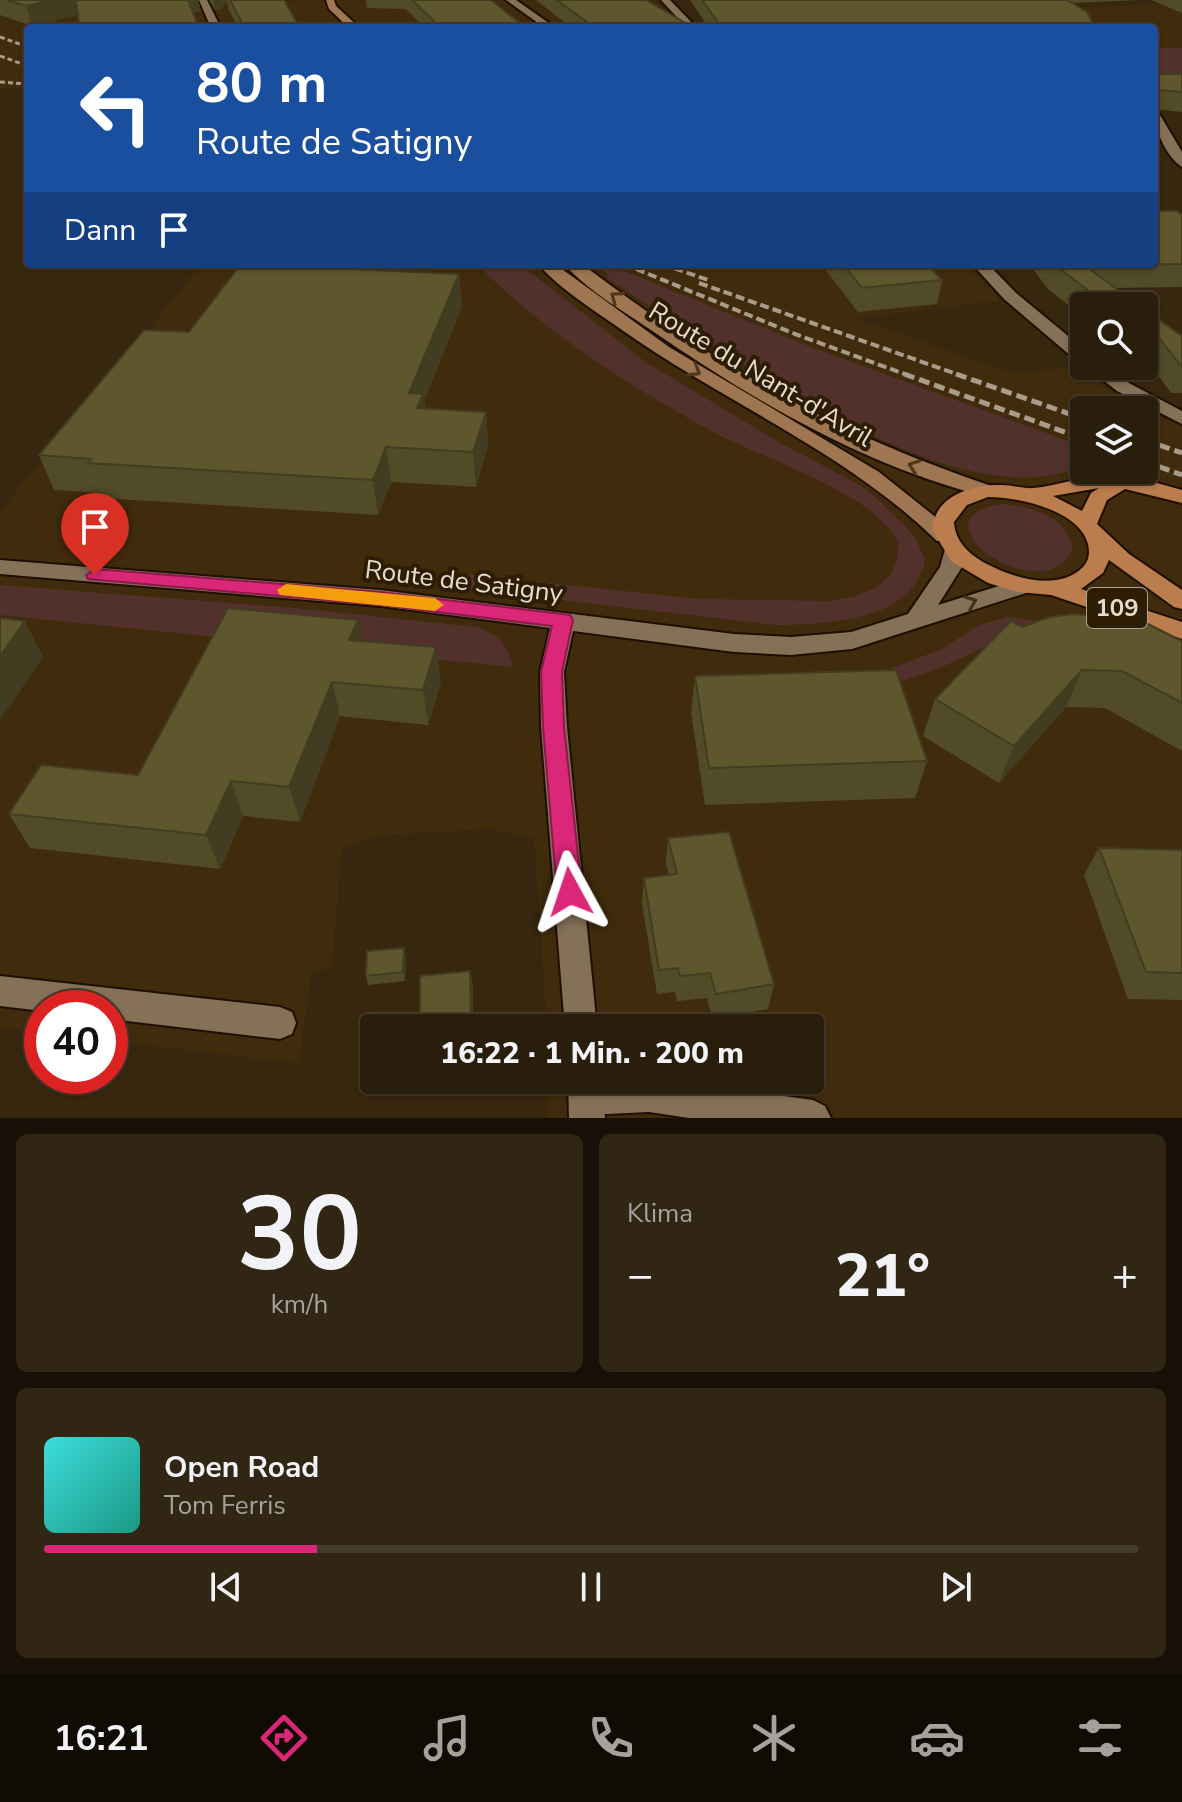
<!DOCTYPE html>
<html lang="de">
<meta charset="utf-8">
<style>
:root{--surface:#291d0b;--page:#312614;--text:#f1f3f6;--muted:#a5a29d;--line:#453b2c;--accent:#db2777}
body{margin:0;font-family:"Nunito Sans",sans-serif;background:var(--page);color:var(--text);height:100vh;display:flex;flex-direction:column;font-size:30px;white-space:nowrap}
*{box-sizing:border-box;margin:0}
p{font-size:26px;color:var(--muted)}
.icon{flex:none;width:44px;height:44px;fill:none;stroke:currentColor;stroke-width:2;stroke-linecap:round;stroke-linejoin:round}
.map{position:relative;height:1118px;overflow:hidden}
.side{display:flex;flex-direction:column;gap:16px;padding:16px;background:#171006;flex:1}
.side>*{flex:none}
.guide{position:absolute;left:24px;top:24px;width:1134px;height:244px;border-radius:8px;box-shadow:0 2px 6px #0004,0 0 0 2px var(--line);background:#1a4fa0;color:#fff;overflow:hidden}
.buttons{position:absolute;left:1070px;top:292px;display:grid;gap:16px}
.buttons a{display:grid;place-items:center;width:88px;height:88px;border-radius:8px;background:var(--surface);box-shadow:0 2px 6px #0004,0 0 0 2px var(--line);font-size:40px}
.speed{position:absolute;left:24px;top:990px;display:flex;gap:16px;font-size:40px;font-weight:700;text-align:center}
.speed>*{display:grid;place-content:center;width:104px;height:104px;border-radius:50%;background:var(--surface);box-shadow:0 2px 6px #0004,0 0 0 2px var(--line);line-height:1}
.speed .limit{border:12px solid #d22;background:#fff;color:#111}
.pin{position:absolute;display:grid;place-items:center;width:68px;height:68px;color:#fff;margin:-82px -34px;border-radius:50% 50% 50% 0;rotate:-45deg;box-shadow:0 0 8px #0007}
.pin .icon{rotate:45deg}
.me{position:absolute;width:88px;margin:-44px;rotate:355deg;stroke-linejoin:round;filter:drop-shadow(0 0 6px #0008)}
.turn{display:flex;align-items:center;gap:28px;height:168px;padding:0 40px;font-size:36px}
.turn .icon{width:104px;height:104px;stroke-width:2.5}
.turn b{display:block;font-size:56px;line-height:68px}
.then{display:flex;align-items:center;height:76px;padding:0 40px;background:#0003;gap:16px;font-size:30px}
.big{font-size:60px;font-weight:800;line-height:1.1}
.side .widget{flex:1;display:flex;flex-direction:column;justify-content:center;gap:12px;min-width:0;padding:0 28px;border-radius:12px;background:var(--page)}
.side .dial{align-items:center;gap:0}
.dial b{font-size:104px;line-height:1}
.song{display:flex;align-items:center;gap:24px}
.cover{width:96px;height:96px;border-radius:12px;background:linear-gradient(135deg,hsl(180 70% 55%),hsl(170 70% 35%))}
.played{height:8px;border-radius:4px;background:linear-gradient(90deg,var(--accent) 25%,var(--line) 25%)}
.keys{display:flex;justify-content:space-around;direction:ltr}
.heat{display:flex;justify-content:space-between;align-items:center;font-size:44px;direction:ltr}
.side .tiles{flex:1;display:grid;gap:16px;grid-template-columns:1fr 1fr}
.widget:last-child{grid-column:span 2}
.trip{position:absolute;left:360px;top:1014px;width:464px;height:80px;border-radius:8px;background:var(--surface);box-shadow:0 2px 6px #0004,0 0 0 2px var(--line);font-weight:800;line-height:80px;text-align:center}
.dock{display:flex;height:128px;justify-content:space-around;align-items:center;background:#100c04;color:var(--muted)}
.dock .icon{width:56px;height:56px}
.dock .selected{color:var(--accent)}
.dock b{font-size:36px;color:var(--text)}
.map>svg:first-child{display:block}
</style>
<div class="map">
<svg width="1182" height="1118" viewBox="0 0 1182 1118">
<rect width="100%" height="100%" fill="#37270f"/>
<g fill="#402c0c">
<path d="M0 0 656 1 686 28H28V90L0 88Z"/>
<path d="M1182 3V48H1154V28H1102L1072 8Z"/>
<path d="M202 264H966L1001 300 855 318 1006 371 1030 372 1075 367 1141 410H1084V470H1144V412L1182 425V1118H548L547 1080H810V1028H547L534 839 490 829 380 835 342 848 332 969 312 970 299 1063 110 1041V1008H42V1033L0 1028V511Z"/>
</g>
<g fill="#52312d">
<rect x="1154" y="48" width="28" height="37"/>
<path d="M477 264 521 265 647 363 782 444 856 483 871 493 906 527 916 539 925 560C913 622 826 624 776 625L448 587 443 581 444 572 699 599 828 601C854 598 888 590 896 562 898 554 900 545 896 538 868 490 757 457 708 429 625 383 544 332 477 264Z"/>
<path d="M594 264H607L811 347 1084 447V467C1060 474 1037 479 1012 477 939 472 871 436 808 402 738 363 672 322 606 277L608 274Z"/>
<path d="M1003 504C1032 507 1066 516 1073 548 1045 615 904 517 1003 504Z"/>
<path d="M0 585 294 608 476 627C500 635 506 643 513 667L0 615Z"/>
<path d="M1007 617 1041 621C987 643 941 674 882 686V672L942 649 979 625Z"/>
</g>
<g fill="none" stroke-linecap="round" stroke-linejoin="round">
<g stroke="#1e0f00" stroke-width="4">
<g id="minor">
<path d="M199 0H207L221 28H211Z"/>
<path d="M506 0H516L556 28H545Z"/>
<path d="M661 0H670L697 28H687Z"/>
<path d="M1154 112 1160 115 1182 152V167C1167 158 1154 129 1154 112Z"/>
<path d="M972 264H988L1016 293 1084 349V363L1078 362 1004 299Z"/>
<path d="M1085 366H1105L1129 383 1182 411V424L1117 391Z"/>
<path d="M0 976 280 1007 292 1012 296 1023 292 1034 280 1039 110 1019V1008H42V1011L0 1006Z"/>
<path d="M665 1080 813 1100 825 1106 831 1118H689L649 1112 586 1115 574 1110 569 1098 574 1086 586 1081Z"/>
</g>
</g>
<g stroke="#1e0f00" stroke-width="4">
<g id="tertiary">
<path d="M954 544 962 546 965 551 962 567 938 605 1024 578 1032 581 1035 586 1032 591 852 649 791 655 734 652 573 631 564 672 567 727 597 1028H565L541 727 540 672 550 628 380 606 0 574V560L380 590 734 634 791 637 851 632 908 614 940 567 946 546Z"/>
<path d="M568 1080H602L605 1118H569Z"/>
</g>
</g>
<g stroke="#1e0f00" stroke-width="4">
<g id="secondary">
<path d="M326 0H334L336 6 360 28H349L329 9Z"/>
<path d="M538 264H555L669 347 879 472 953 531 956 536 953 541H937C845 451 723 402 619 328 592 309 560 289 538 264Z"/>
<path d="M564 264H582C713 364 838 435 995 487L998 491 988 497C866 467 754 401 651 330 623 311 587 290 564 264Z"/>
</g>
</g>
<g stroke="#1e0f00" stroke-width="4">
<path id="primary" d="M1107 475 1146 480 1182 490V503L1125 489 1107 500 1097 524 1129 554 1182 590V609L1174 607 1109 560 1103 573 1081 589 1182 622V639L1051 595 1018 592 988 583 951 561 933 531C932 496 973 484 1002 485 1012 485 1024 489 1033 488 1058 486 1081 476 1107 475ZM1099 488 1091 493 1082 511 1053 496ZM988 497C1018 497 1079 510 1088 544 1090 553 1089 561 1083 567 1059 591 1017 579 991 566 972 557 955 543 954 522L967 505Z"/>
</g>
<use href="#minor" fill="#847157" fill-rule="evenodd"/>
<use href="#tertiary" fill="#847157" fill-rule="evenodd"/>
<use href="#secondary" fill="#9f7652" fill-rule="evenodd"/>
<use href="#primary" fill="#bb7c4e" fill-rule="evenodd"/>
<g stroke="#a99c8b" stroke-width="3" stroke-dasharray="5 3" stroke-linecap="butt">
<path d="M0 37 28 47"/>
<path d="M0 56 28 66"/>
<path d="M0 82 28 84"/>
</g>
<g stroke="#a99c8b" stroke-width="4" stroke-dasharray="9 4" stroke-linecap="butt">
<path d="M624 264 795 334 910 376"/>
<path d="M662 264 711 281"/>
<path d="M699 283 962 376"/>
</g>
<g stroke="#a99c8b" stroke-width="5" stroke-dasharray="11 5" stroke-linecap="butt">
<path d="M904 374 1084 439"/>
<path d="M956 374 1084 419"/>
<path d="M1144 440 1182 453"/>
<path d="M1144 461 1182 475"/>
</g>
</g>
<g fill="#514b28">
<path d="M0 0H198L201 11 193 12 199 28H80L78 15 32 26 0 15Z"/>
<path d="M209 0H284L300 28H238L229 10 227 2 219 10H215Z"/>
<path d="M366 0H491L526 28H425L406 9 367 8Z"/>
<path d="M536 0H646L694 28H572Z"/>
<path d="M690 0H1141L1073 3 1095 28H709Z"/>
<path d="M1151 0H1182V13Z"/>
<path d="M1154 74H1182V112L1154 109Z"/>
<path d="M1154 128 1158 133 1154 145Z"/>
<path d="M1182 215V287L1116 288 1140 306H1084V318L1048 289 1029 264H1154Z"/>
<path d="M410 264H443V265L410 266Z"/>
<path d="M821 264H927L942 280 937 304 858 312Z"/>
<path d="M462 306 424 401 425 408 486 412 488 446 476 487 391 482 378 515 101 498 99 493 54 490 39 455Z"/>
<path d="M1144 309 1182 336V393H1171L1144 356Z"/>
<path d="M358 620 362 641 441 682 428 725 340 716 300 822 243 816 220 869 30 848 9 814 138 775Z"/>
<path d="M1140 620 1182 641V751L1105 708 1066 707 999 783 923 736 935 699 1022 627 1137 626Z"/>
<path d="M695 676 927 761 915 798 705 805 691 713Z"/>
<path d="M668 838 774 984 768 1009 712 1018 707 998 677 1001 675 992 657 994 642 904 644 878 669 875 666 864Z"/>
<path d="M1099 848 1182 850V1000L1128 999 1084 875Z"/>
<path d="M406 957 405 981 368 985 366 976Z"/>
<path d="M470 971 473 989V1028H420Z"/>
</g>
<g fill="#423d20">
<path d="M52 0H77L81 14 32 26 26 6Z"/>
<path d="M187 0H198L201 11 190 12Z"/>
<path d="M213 0H227V2L219 10H215Z"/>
<path d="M459 274 462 306 424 401 427 428 409 393Z"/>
<path d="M486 412 488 446 476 487 473 452Z"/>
<path d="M386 447 391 482 378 515 373 480Z"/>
<path d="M358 620 364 655 349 640Z"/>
<path d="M25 621 43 657 0 720V656Z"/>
<path d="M436 647 441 682 428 725 423 690Z"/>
<path d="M1082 670 1066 707 999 783 1014 746Z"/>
<path d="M332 682 340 716 300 822 289 787Z"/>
<path d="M231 781 243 816 220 869 206 835Z"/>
<path d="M404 948 406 957 405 981 403 972Z"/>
<path d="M470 971 473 989V1028H471Z"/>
</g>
<g fill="#5e572e" stroke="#423d20" stroke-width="2">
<path d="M7 0H52L26 6Z"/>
<path d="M76 0H188L199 28H92L79 24Z"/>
<path d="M230 0H284L300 28H245Z"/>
<path d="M412 0H491L526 28H441Z"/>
<path d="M557 0H646L694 28H595Z"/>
<path d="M702 0H1067L1087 12 1095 28H722Z"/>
<path d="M1154 74H1182V92L1160 90 1157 93H1154Z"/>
<path d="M1154 211H1177L1182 215V264L1084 265 1140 306H1108L1054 264H1154Z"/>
<path d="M241 264 459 274 409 393 423 394 417 408 486 412 473 452 386 447 373 480 88 463 91 459 39 455 144 330 189 332Z"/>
<path d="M843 264H927L942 280 862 288Z"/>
<path d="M1144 309 1182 336V367L1144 319Z"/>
<path d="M228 608 358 620 349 640 436 647 423 690 332 682 289 787 231 781 206 835 9 814 41 765 138 775Z"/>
<path d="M1073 614 1095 616 1138 626 1140 620 1182 641V703L1122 671 1082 670 1014 746 935 699 1011 621 1022 627 1049 617Z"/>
<path d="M0 618 25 621 0 656Z"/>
<path d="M896 670 927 761 709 768 695 676Z"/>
<path d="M729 832 774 984 716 994 710 973 680 976 678 968 659 970 644 878 677 874 668 838Z"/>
<path d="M1099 848 1182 850V973L1146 972Z"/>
<path d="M404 948 403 972 366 976 367 951Z"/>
<path d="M470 971 471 1025 439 1028H420V976Z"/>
</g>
<defs><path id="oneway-chevron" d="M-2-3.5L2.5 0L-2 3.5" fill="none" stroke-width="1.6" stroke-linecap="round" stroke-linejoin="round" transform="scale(2)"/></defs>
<g stroke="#4f381c">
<use href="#oneway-chevron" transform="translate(616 297) rotate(-144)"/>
<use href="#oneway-chevron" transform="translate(695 371) rotate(31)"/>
<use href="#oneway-chevron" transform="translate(914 466) rotate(-160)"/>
</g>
<use stroke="#43321a" href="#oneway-chevron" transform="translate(971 602) rotate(-22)"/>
<path fill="#db2777" stroke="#8e194d" stroke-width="2" d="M95 569 380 592 570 615 573 620 562 672 564 727 582 892 578 900 570 903 561 900 557 892 543 727 541 672 552 626 380 605 88 579 86 575Z"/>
<path fill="#f59e0b" d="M286 584 435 598 444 605 435 611 280 595 277 590Z"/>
<g text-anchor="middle" stroke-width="8" stroke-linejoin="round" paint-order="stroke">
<rect fill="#2d1d05" stroke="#aea392" stroke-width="2" x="1087" y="588" width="60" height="40" rx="6"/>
<g font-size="24" font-weight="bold" fill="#e6dcce">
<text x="1117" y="616">109</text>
</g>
<g font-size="26" fill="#e6dcce" stroke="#2d1d05">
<text transform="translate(761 374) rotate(31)" y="9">Route du Nant-d'Avril</text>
<text transform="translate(464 581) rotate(7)" y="9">Route de Satigny</text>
</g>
</g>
</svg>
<div class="buttons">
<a><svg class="icon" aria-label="search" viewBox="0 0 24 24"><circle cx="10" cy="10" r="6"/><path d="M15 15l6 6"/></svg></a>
<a><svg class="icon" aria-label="layers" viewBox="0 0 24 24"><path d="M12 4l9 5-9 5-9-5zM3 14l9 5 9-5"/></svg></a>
</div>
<div class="speed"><div class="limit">40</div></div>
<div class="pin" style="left:95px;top:575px;background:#d93025"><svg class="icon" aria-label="arrive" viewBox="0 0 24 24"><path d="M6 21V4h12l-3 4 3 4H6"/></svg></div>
<svg class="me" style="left:570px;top:892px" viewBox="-20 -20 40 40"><path d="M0-17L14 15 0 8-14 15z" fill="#db2777" stroke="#fff" stroke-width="4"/></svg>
<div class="trip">16:22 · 1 Min. · 200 m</div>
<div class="guide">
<div class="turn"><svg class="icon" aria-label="left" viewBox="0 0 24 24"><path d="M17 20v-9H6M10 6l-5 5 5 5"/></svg><div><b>80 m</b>Route de Satigny</div></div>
<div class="then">Dann<svg class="icon" aria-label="arrive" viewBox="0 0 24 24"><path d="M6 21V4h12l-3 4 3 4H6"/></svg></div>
</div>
</div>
<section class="side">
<div class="tiles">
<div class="widget dial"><b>30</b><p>km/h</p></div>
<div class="widget"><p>Klima</p>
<div class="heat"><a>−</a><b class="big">21°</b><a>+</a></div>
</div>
<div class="widget">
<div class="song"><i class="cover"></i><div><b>Open Road</b><p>Tom Ferris</p></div></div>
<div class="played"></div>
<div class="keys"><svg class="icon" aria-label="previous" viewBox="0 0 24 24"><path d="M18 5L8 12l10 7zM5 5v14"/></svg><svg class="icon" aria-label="pause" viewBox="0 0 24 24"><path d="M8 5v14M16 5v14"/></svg><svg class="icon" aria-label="next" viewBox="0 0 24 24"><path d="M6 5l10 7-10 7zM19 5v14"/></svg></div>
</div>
</div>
</section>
<nav class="dock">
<b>16:21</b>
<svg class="icon selected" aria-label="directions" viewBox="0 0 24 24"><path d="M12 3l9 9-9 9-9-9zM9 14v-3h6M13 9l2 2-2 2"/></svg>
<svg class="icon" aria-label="music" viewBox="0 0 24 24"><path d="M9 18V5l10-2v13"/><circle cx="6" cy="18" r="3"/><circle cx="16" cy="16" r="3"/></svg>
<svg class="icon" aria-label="phone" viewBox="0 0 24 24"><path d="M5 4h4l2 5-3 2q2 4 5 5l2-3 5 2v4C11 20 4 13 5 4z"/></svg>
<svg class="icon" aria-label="climate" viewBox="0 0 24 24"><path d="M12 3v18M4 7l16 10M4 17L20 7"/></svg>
<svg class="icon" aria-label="car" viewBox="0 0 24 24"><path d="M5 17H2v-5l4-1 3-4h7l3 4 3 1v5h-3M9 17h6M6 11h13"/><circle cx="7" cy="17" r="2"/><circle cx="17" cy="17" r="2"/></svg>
<svg class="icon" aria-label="filters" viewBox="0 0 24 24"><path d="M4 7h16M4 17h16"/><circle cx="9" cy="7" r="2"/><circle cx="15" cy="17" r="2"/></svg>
</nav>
